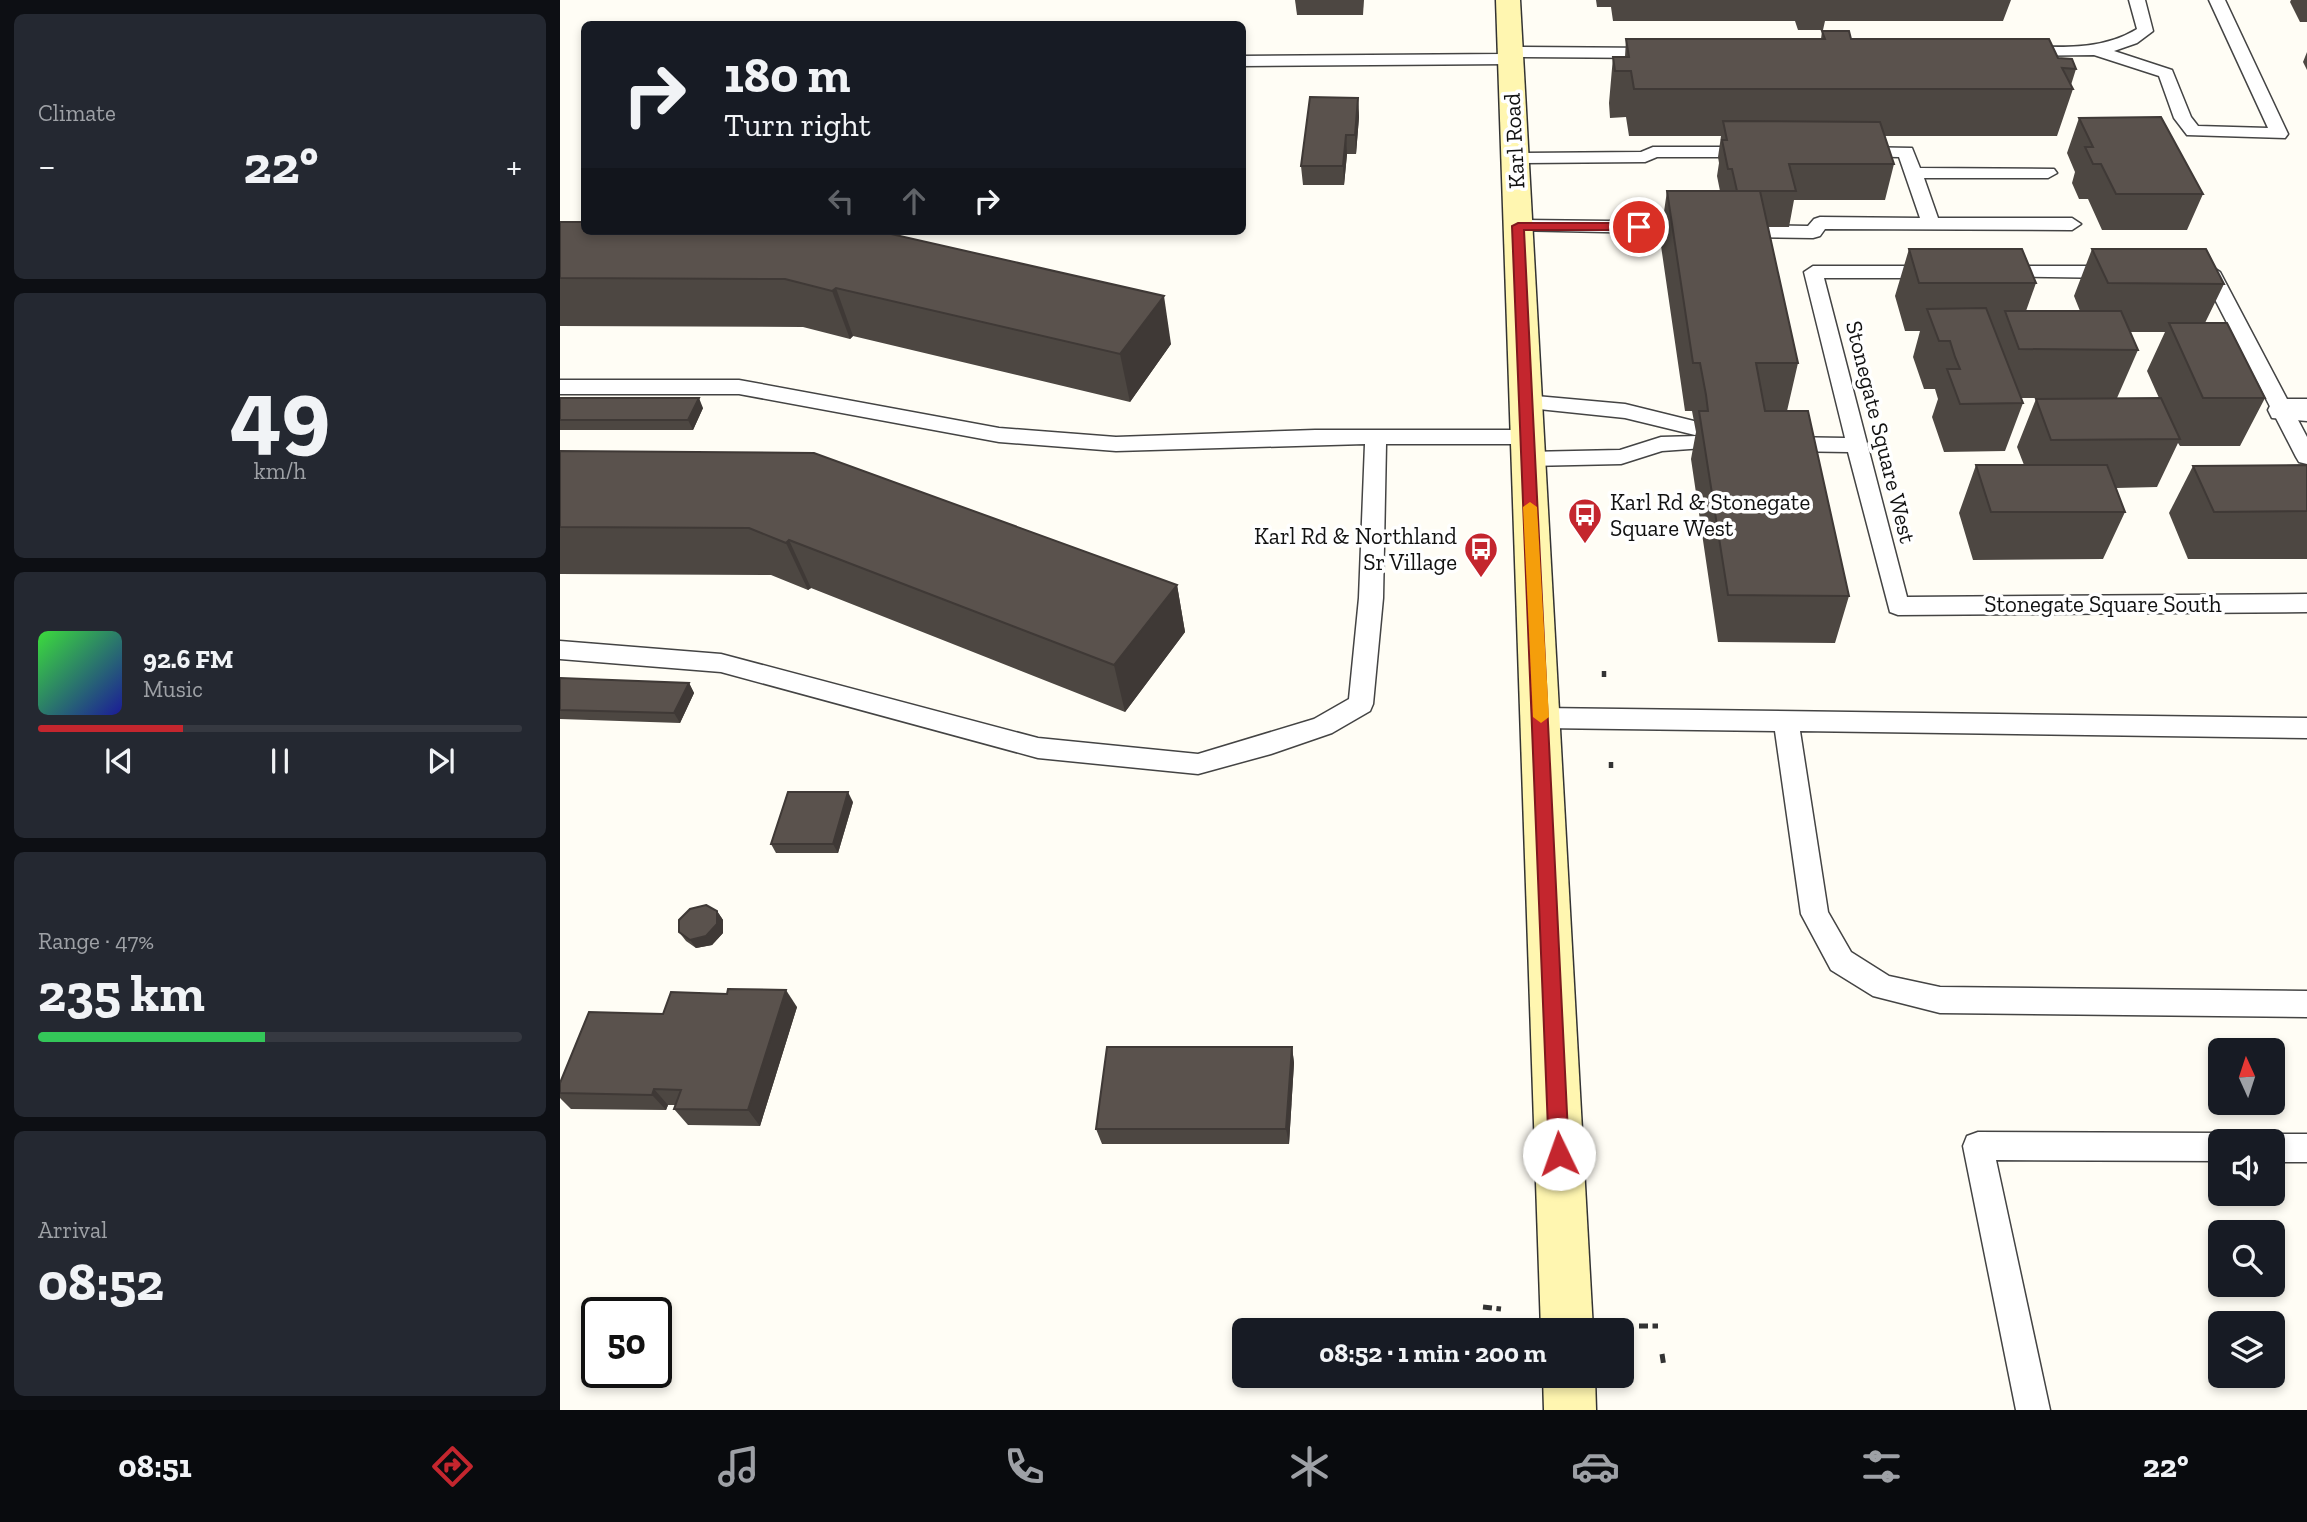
<!DOCTYPE html>
<meta charset="utf-8">
<style>
:root{--surface:#171b24;--page:#242831;--text:#f1f3f6;--muted:#9ea1a6;--line:#363941;--accent:#c4262e}
body{margin:0;font-family:"Zilla Slab",serif;background:var(--page);color:var(--text);height:100vh;display:flex;flex-direction:column;font-size:26px;white-space:nowrap}
*{box-sizing:border-box;margin:0}
p{font-size:23px;color:var(--muted)}
.icon{flex:none;width:38px;height:38px;fill:none;stroke:currentColor;stroke-width:2;stroke-linecap:round;stroke-linejoin:round}
.map{position:relative;flex:1;overflow:hidden}
.details{display:flex;flex-direction:column;gap:14px;padding:14px;background:#0d0f14;width:560px}
.details>*{flex:none}
.banner{position:absolute;left:21px;top:21px;width:665px;height:214px;border-radius:10px;box-shadow:0 4px 10px #0003;background:#171b24;color:var(--text);overflow:hidden}
.needle{width:46px;rotate:357deg}
.buttons{position:absolute;left:1648px;top:1038px;display:grid;gap:14px}
.buttons a{display:grid;place-items:center;width:77px;height:77px;border-radius:10px;background:var(--surface);box-shadow:0 4px 10px #0003;font-size:35px}
.speed{position:absolute;left:21px;top:1297px;display:flex;gap:14px;font-size:35px;font-weight:700;text-align:center}
.speed>*{display:grid;place-content:center;width:91px;height:91px;border-radius:50%;background:var(--surface);box-shadow:0 4px 10px #0003;line-height:1}
.speed .limit{border:4px solid #111;border-radius:10px;background:#fff;color:#111}
.pin{position:absolute;display:grid;place-items:center;width:60px;height:60px;color:#fff;margin:-30px;border:4px solid #fff;border-radius:50%;box-shadow:0 2px 7px #0007}
.me{position:absolute;width:77px;margin:-38px;rotate:357deg;stroke-linejoin:round;filter:drop-shadow(0 0 5px #0008)}
.turn{display:flex;align-items:center;gap:24px;height:147px;padding:0 28px;font-size:32px}
.turn .icon{width:91px;height:91px;stroke-width:2.5}
.turn b{display:block;font-size:49px;line-height:60px}
.lanes{display:flex;align-items:center;height:66px;padding:0 28px;background:#0003;justify-content:center;gap:35px;direction:ltr}
.lanes .off{opacity:.35}
.big{font-size:52px;font-weight:700;line-height:1.1}
.details .tile{flex:1;display:flex;flex-direction:column;justify-content:center;gap:10px;min-width:0;padding:0 24px;border-radius:10px;background:var(--page)}
.details .dial{align-items:center;gap:0}
.dial b{font-size:91px;line-height:1}
.song{display:flex;align-items:center;gap:21px}
.cover{width:84px;height:84px;border-radius:10px;background:linear-gradient(135deg,hsl(120 70% 55%),hsl(240 70% 35%))}
.played{height:7px;border-radius:4px;background:linear-gradient(90deg,var(--accent) 30%,var(--line) 30%)}
.keys{display:flex;justify-content:space-around;direction:ltr}
.heat{display:flex;justify-content:space-between;align-items:center;font-size:38px;direction:ltr}
.charge{height:10px;border-radius:5px;background:linear-gradient(90deg,#34c759 47%,var(--line) 0)}
.trip{position:absolute;left:672px;top:1318px;width:402px;height:70px;border-radius:10px;background:var(--surface);box-shadow:0 4px 10px #0003;font-weight:700;line-height:70px;text-align:center}
.dock{display:flex;height:112px;justify-content:space-around;align-items:center;background:#090b0e;color:var(--muted)}
.dock .icon{width:49px;height:49px}
.dock .selected{color:var(--accent)}
.dock b{font-size:32px;color:var(--text)}
main{display:flex;flex:1;min-height:0}
.map>svg:first-child{display:block}
</style>
<main>
<section class="details">
<div class="tile"><p>Climate</p>
<div class="heat"><a>−</a><b class="big">22°</b><a>+</a></div>
</div>
<div class="tile dial"><b>49</b><p>km/h</p></div>
<div class="tile">
<div class="song"><i class="cover"></i><div><b>92.6 FM</b><p>Music</p></div></div>
<div class="played"></div>
<div class="keys"><svg class="icon" aria-label="previous" viewBox="0 0 24 24"><path d="M18 5L8 12l10 7zM5 5v14"/></svg><svg class="icon" aria-label="pause" viewBox="0 0 24 24"><path d="M8 5v14M16 5v14"/></svg><svg class="icon" aria-label="next" viewBox="0 0 24 24"><path d="M6 5l10 7-10 7zM19 5v14"/></svg></div>
</div>
<div class="tile"><p>Range · 47%</p><b class="big">235 km</b><div class="charge"></div></div>
<div class="tile"><p>Arrival</p><b class="big">08:52</b></div>
</section>
<div class="map">
<svg width="1747" height="1410" viewBox="0 0 1747 1410">
<rect width="100%" height="100%" fill="#fffdf5"/>
<g fill="none" stroke-linecap="round" stroke-linejoin="round">
<g stroke="#444" stroke-width="3">
<g id="lane">
<path d="M1569 0H1585L1593 31 1577 43 1554 51 1612 70 1631 117 1638 126 1708 128 1649 0H1665L1728 134 1725 138 1627 135 1614 118 1599 76 1534 55 1461 56 1453 51 1461 46C1501 47 1541 51 1577 29Z"/>
<path d="M950 47 1096 48 1104 53 1096 58 957 57 956 62 950 64 682 66V56L943 54 944 49Z"/>
<path d="M1093 147H1190L1199 152 1190 157H1097L1085 162 955 163 946 158 955 153 1081 152Z"/>
<path d="M1297 147 1352 148 1360 168 1494 169 1497 173 1488 178H1364L1378 218H1512L1521 224 1512 230 1265 229 1260 236 1253 238 1175 237 1166 231 1175 225 1248 226 1254 219 1260 217 1360 218 1339 157 1291 156 1288 152Z"/>
<path d="M958 220 1135 222 1144 228 1135 234 952 230 949 226 952 222Z"/>
<path d="M1253 266H1377L1386 272 1377 278H1264L1347 597 1747 594V612L1338 615 1330 612 1288 452 1224 451 1217 449 1213 444 1217 439 1224 437 1285 438 1244 272Z"/>
<path d="M1437 266H1555L1564 272 1555 278 1430 276 1428 272Z"/>
<path d="M1651 266 1660 272 1747 437V464L1739 462 1736 457 1644 278 1633 276 1631 272 1633 268Z"/>
<path d="M0 380H179L439 428 556 437 755 430H967L974 432 978 437 974 442 967 444H826L823 598 813 704 810 711 772 733 711 754 638 774 478 758 161 672 0 659V641L161 654 478 738 638 754 754 719 789 699 799 598 805 444 556 451 439 442 179 394H0Z"/>
<path d="M965 395 1065 404 1142 423 1145 428 1142 433 1135 435 1065 418 958 407 955 402 958 397Z"/>
<path d="M1137 436 1144 438 1148 443 1144 448 1102 451 1061 464 968 466 960 464 957 459 960 454 968 452 1060 450 1101 437Z"/>
<path d="M982 708 1747 718V738L1240 731 1268 912 1291 952 1329 976 1380 987 1747 991V1017L1380 1013 1313 996 1271 970 1241 914 1215 731 982 728 973 725 970 718 973 711Z"/>
<path d="M1418 1132 1661 1133 1672 1137 1673 1141H1661V1161L1436 1160 1490 1410H1456L1403 1146 1407 1136Z"/>
<path d="M1713 1134H1747V1162H1713V1141H1701Z"/>
</g>
</g>
<g stroke="#444" stroke-width="3">
<path id="street" d="M1724 399H1747V421L1712 418 1708 410 1712 402Z"/>
</g>
<g stroke="#333" stroke-width="3">
<g id="secondary">
<path d="M936 0H960L1033 1330H981Z"/>
<path d="M983 1376H1035L1036 1410H984Z"/>
</g>
</g>
<g stroke="#333" stroke-width="4.5" stroke-dasharray="6 3.5" stroke-linecap="butt">
<path d="M1044 671V678"/>
<path d="M1051 762V768"/>
</g>
<g stroke="#333" stroke-width="5" stroke-dasharray="9 4.5" stroke-linecap="butt">
<path d="M923 1307 941 1309"/>
<path d="M1079 1326H1098"/>
<path d="M1102 1354 1104 1367"/>
<path d="M878 1376 879 1384"/>
</g>
<use href="#lane" fill="#fff" fill-rule="evenodd"/>
<use href="#street" fill="#fff" fill-rule="evenodd"/>
<use href="#secondary" fill="#fff6b0" fill-rule="evenodd"/>
</g>
<g fill="#4d4742">
<path d="M735 0H804L803 15H737Z"/>
<path d="M1036 0H1451L1443 21H1265L1263 30H1238L1235 21H1053L1051 7H1037Z"/>
<path d="M1731 0H1747V22H1740L1730 2Z"/>
<path d="M1262 31 1291 39 1498 58 1516 69 1511 85 1513 89 1497 136H1325L1334 164 1325 200H1234L1229 227H1208L1238 363 1227 411 1289 596 1275 643 1158 642 1131 459 1136 432 1132 411H1125L1100 239 1107 191H1160L1157 176 1159 163 1158 157 1161 136H1069L1066 117 1050 118 1049 103 1053 57H1065L1066 39H1261Z"/>
<path d="M1747 52V70L1743 62Z"/>
<path d="M798 98 799 117 796 154H787L784 185H743L741 166Z"/>
<path d="M1519 118 1643 194 1627 230H1542L1528 199H1519L1512 183 1515 172 1507 153Z"/>
<path d="M0 222 611 344 570 402 293 336 290 339 243 327 0 326Z"/>
<path d="M1349 249 1476 283 1466 311H1520L1514 296 1532 249 1664 284 1645 323 1705 398 1680 446H1620L1618 443 1597 487 1556 488 1565 512 1543 559 1413 560 1399 513 1416 465H1464L1457 447 1476 399 1599 398 1587 371 1605 332H1570L1578 350 1557 398H1461L1463 403 1445 451 1384 452 1372 417 1378 399 1375 389H1364L1353 357 1360 331H1345L1335 296Z"/>
<path d="M0 398 143 408 133 430H0Z"/>
<path d="M0 451 617 585 625 632 565 712 251 588 248 590 211 575 0 574Z"/>
<path d="M1747 465V559H1628L1609 513 1633 466Z"/>
<path d="M0 678 129 683 134 693 120 723 0 719Z"/>
<path d="M293 802 278 853H216L211 844Z"/>
<path d="M157 911 163 920V933L152 945 136 948 126 941 119 932Z"/>
<path d="M167 994 237 1007 200 1126 128 1125 114 1109 115 1105H108L106 1110 11 1109 0 1098V1083L103 1014Z"/>
<path d="M732 1047 734 1063 729 1144H542L536 1129Z"/>
</g>
<g fill="#3f3936">
<path d="M798 98 799 117 796 154 795 135Z"/>
<path d="M786 135 787 154 784 185 783 166Z"/>
<path d="M276 288 293 336 290 339 272 291Z"/>
<path d="M604 296 611 344 570 402 560 354Z"/>
<path d="M139 398 143 408 133 430 128 420Z"/>
<path d="M229 540 251 588 248 590 226 543Z"/>
<path d="M617 585 625 632 565 712 554 665Z"/>
<path d="M129 683 134 693 120 723 114 713Z"/>
<path d="M288 792 293 802 278 853 273 844Z"/>
<path d="M157 911 163 920V933L152 945 136 948 130 940Z"/>
<path d="M226 990 237 1007 200 1126 188 1110Z"/>
<path d="M732 1047 734 1063 729 1144 726 1129Z"/>
<path d="M94 1089 108 1105 106 1110 92 1095Z"/>
</g>
<g fill="#5a524d" stroke="#3f3936" stroke-width="2">
<path d="M1262 31H1289L1291 39H1489L1498 58 1512 59 1516 69 1502 68 1513 89H1074L1071 71H1055L1053 57H1069L1066 39H1265Z"/>
<path d="M750 97 798 98 795 135H786L783 166H741Z"/>
<path d="M1601 117 1643 194H1556L1541 164H1533L1525 147H1533L1519 118Z"/>
<path d="M1163 121 1320 122 1334 164H1229L1236 191H1177L1172 169H1168L1162 140H1167Z"/>
<path d="M1107 191H1200L1238 363H1196L1205 411H1248L1289 596 1168 595 1139 411H1148L1146 395 1140 363H1133Z"/>
<path d="M0 222H24V231H318L604 296 560 354 276 288 272 291 225 279 0 278Z"/>
<path d="M1349 249H1462L1476 283H1359Z"/>
<path d="M1532 249H1646L1664 284 1548 283Z"/>
<path d="M1426 308 1463 403 1400 404 1387 369H1400L1395 357 1390 341H1379L1367 309Z"/>
<path d="M1445 311H1561L1578 350 1459 349Z"/>
<path d="M1609 323H1667L1705 398H1643Z"/>
<path d="M0 398H139L128 420H0Z"/>
<path d="M1601 398 1620 439 1491 440 1476 399Z"/>
<path d="M0 451 254 453 617 585 554 665 229 540 226 543 189 528 0 527Z"/>
<path d="M1416 465H1547L1565 512H1431Z"/>
<path d="M1747 465V511L1654 512 1633 466Z"/>
<path d="M0 678 129 683 114 713 0 710Z"/>
<path d="M228 792H288L273 844H211Z"/>
<path d="M146 905 157 911V924L146 936 130 940 119 932V920L130 909Z"/>
<path d="M168 989 226 990 188 1110 114 1109 121 1090 94 1089 92 1095 0 1093V1083L29 1012 103 1014 111 992 167 994Z"/>
<path d="M547 1047H732L726 1129H536Z"/>
</g>
<path fill="#c4262e" stroke="#7f191e" stroke-width="2" d="M1079 223 1083 224V230H964L1009 1154 1006 1160 999 1163 992 1160 989 1154 952 226 958 223Z"/>
<path fill="#f59e0b" d="M970 502 977 507 989 717 981 723 973 717 963 507Z"/>
<defs>
<g id="bus-pin" transform="scale(1.75)"><path d="M0 17L-7.5 6A9.5 9.5 0 1 1 7.5 6Z" fill="#c4262e" stroke="#fff"/><path d="M-5-6H5V4H4V6H2V4H-2V6H-4V4H-5ZM-3.5-4V0h7V-4ZM-3.5 1.2v1.5H-2V1.2ZM2 1.2v1.5H3.5V1.2Z" fill="#fff"/></g>
</defs>
<g fill-rule="evenodd">
<use href="#bus-pin" x="1025" y="515"/>
<use href="#bus-pin" x="921" y="549"/>
</g>
<g text-anchor="middle" stroke-width="7" stroke-linejoin="round" paint-order="stroke">
<g font-size="23" fill="#111" stroke="#fff">
<text transform="translate(954 141) rotate(-93)" y="8">Karl Road</text>
<text transform="translate(1321 432) rotate(76)" y="8">Stonegate Square West</text>
<text x="1543" y="612">Stonegate Square South</text>
</g>
<g font-size="23" fill="#111" stroke="#fff" text-anchor="start">
<text x="1050" y="510">Karl Rd &amp; Stonegate<tspan x="1050" dy="26">Square West</tspan></text>
<text x="897" y="544" text-anchor="end">Karl Rd &amp; Northland<tspan x="897" dy="26">Sr Village</tspan></text>
</g>
</g>
</svg>
<div class="buttons">
<a><svg class="needle" viewBox="-14 -14 28 28"><path d="M0-13l5 13h-10z" fill="#e53935"/><path d="M0 13l5-13h-10z" fill="#9ea1a6"/></svg></a>
<a><svg class="icon" aria-label="sound" viewBox="0 0 24 24"><path d="M4 9h4l5-4v14l-5-4H4zM17 9q2 3 0 6"/></svg></a>
<a><svg class="icon" aria-label="search" viewBox="0 0 24 24"><circle cx="10" cy="10" r="6"/><path d="M15 15l6 6"/></svg></a>
<a><svg class="icon" aria-label="layers" viewBox="0 0 24 24"><path d="M12 4l9 5-9 5-9-5zM3 14l9 5 9-5"/></svg></a>
</div>
<div class="speed"><div class="limit">50</div></div>
<div class="pin" style="left:1079px;top:227px;background:#d93025"><svg class="icon" aria-label="arrive" viewBox="0 0 24 24"><path d="M6 21V4h12l-3 4 3 4H6"/></svg></div>
<svg class="me" style="left:999px;top:1154px" viewBox="-20 -20 40 40"><circle r="19" fill="#fff"/><path d="M0-13L10 11 0 6-10 11z" fill="#c4262e"/></svg>
<div class="trip">08:52 · 1 min · 200 m</div>
<div class="banner">
<div class="turn"><svg class="icon" aria-label="right" viewBox="0 0 24 24"><path d="M7 20v-9h11M14 6l5 5-5 5"/></svg><div><b>180 m</b>Turn right</div></div>
<div class="lanes"><svg class="icon off" aria-label="left" viewBox="0 0 24 24"><path d="M17 20v-9H6M10 6l-5 5 5 5"/></svg><svg class="icon off" aria-label="ahead" viewBox="0 0 24 24"><path d="M12 20V5M6 11l6-6 6 6"/></svg><svg class="icon" aria-label="right" viewBox="0 0 24 24"><path d="M7 20v-9h11M14 6l5 5-5 5"/></svg></div>
</div>
</div>
</main>
<nav class="dock">
<b>08:51</b>
<svg class="icon selected" aria-label="directions" viewBox="0 0 24 24"><path d="M12 3l9 9-9 9-9-9zM9 14v-3h6M13 9l2 2-2 2"/></svg>
<svg class="icon" aria-label="music" viewBox="0 0 24 24"><path d="M9 18V5l10-2v13"/><circle cx="6" cy="18" r="3"/><circle cx="16" cy="16" r="3"/></svg>
<svg class="icon" aria-label="phone" viewBox="0 0 24 24"><path d="M5 4h4l2 5-3 2q2 4 5 5l2-3 5 2v4C11 20 4 13 5 4z"/></svg>
<svg class="icon" aria-label="climate" viewBox="0 0 24 24"><path d="M12 3v18M4 7l16 10M4 17L20 7"/></svg>
<svg class="icon" aria-label="car" viewBox="0 0 24 24"><path d="M5 17H2v-5l4-1 3-4h7l3 4 3 1v5h-3M9 17h6M6 11h13"/><circle cx="7" cy="17" r="2"/><circle cx="17" cy="17" r="2"/></svg>
<svg class="icon" aria-label="filters" viewBox="0 0 24 24"><path d="M4 7h16M4 17h16"/><circle cx="9" cy="7" r="2"/><circle cx="15" cy="17" r="2"/></svg>
<b>22°</b>
</nav>
